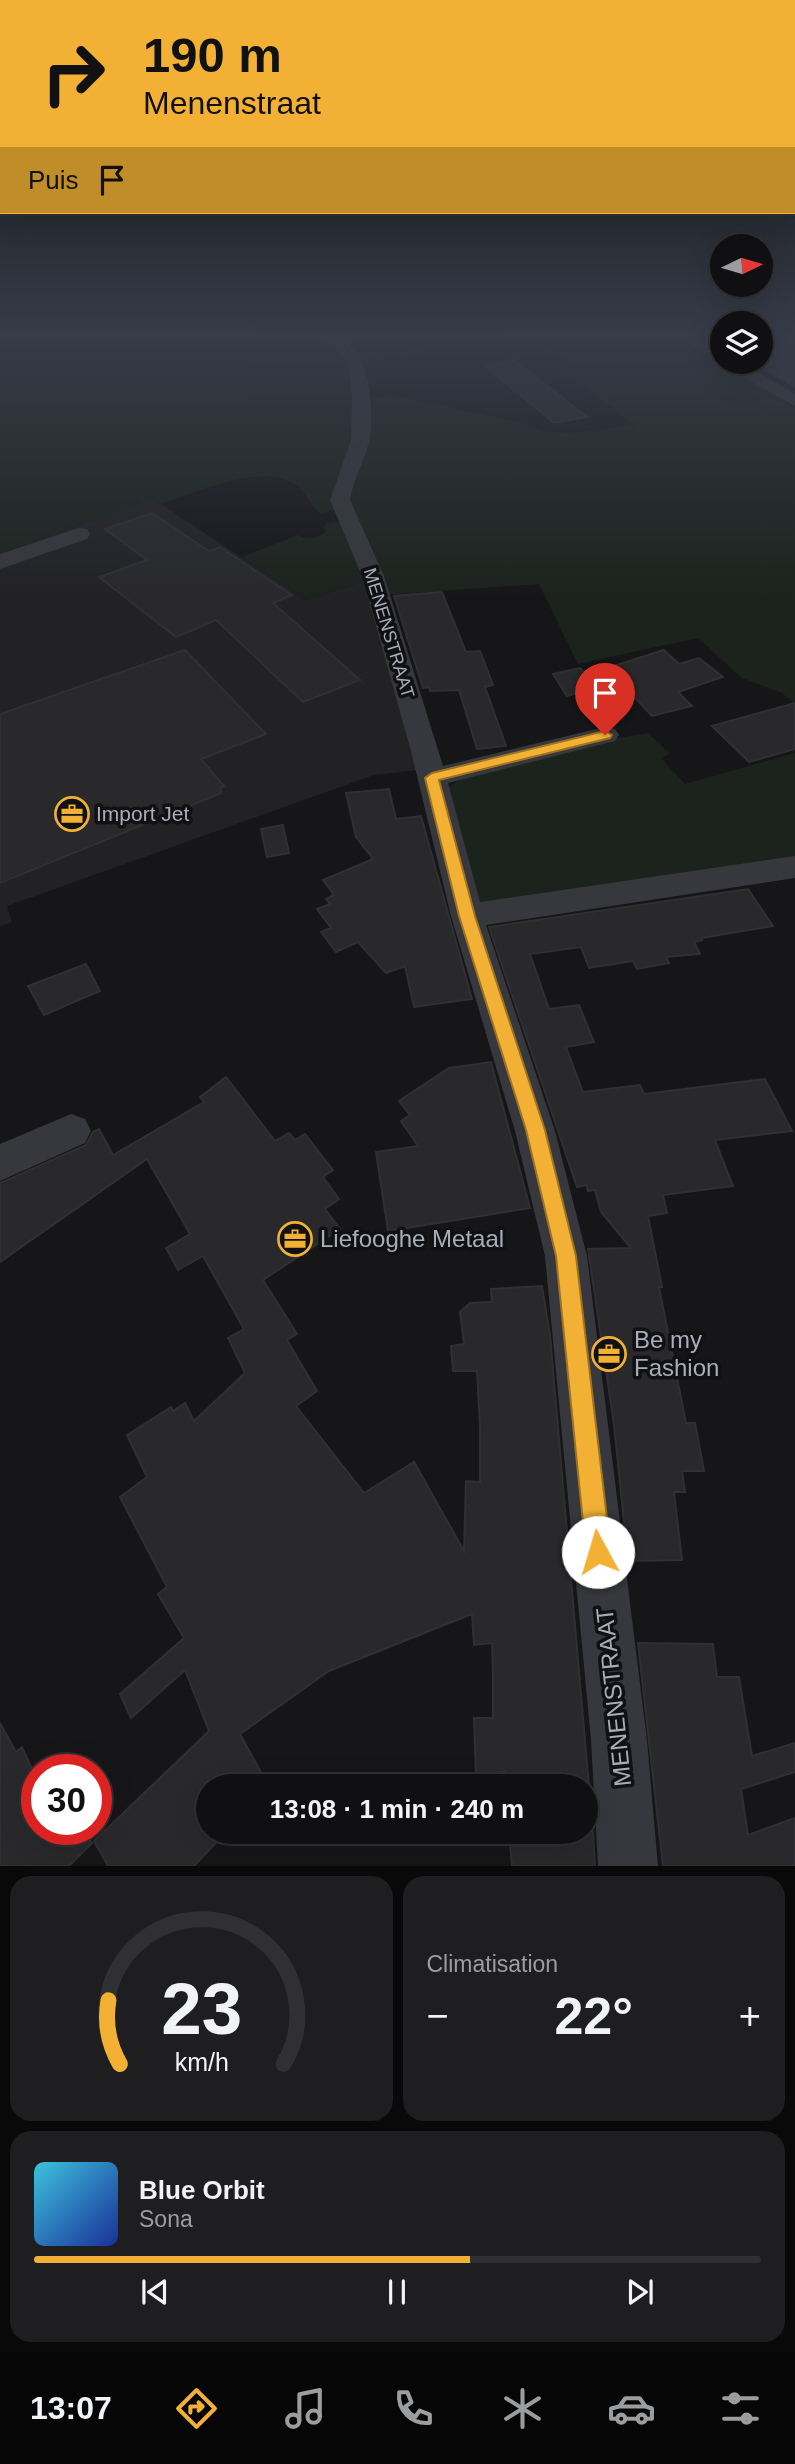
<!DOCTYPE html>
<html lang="fr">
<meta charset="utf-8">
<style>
:root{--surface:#101012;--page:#1e1e20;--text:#f1f3f6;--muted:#9c9d9f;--line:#303032;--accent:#f2b134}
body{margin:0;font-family:Helvetica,sans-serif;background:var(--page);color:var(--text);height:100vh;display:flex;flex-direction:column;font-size:26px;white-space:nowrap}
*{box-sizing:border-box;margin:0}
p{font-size:23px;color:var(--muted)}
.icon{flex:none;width:38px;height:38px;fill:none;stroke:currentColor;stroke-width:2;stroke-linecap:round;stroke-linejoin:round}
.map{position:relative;height:1866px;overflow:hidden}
.sheet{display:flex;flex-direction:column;gap:10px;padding:10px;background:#09090a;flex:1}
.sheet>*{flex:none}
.guide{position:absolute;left:0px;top:0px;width:796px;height:214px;box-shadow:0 7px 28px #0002,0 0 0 2px var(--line);background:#f2b134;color:#111;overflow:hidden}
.needle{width:46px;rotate:85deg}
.buttons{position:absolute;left:710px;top:234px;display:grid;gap:14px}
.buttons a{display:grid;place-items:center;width:63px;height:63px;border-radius:50%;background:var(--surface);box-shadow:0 7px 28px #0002,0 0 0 2px var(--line);font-size:35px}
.speed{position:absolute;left:21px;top:1754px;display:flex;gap:14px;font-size:35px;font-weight:700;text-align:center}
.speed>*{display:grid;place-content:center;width:91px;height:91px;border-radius:50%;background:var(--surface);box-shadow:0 7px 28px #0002,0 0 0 2px var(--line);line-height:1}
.speed .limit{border:10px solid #d22;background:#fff;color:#111}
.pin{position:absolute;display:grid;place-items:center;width:60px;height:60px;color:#fff;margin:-72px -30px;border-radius:50% 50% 50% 0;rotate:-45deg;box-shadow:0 0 7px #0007}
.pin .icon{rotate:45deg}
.me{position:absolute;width:77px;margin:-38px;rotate:354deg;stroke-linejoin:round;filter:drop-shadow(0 0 5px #0008)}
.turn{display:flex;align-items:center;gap:24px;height:147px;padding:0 28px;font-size:32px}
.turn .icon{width:91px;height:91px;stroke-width:2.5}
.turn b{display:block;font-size:49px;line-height:60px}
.then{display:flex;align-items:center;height:66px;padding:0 28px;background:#0003;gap:14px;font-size:26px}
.big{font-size:52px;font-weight:600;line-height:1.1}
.sheet .widget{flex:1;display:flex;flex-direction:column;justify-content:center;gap:10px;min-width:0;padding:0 24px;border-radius:21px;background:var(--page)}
.sheet .dial{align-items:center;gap:0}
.dial svg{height:182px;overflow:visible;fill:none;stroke:var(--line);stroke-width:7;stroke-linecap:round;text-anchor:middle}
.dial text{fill:var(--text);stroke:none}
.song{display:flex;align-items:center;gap:21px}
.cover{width:84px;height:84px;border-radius:10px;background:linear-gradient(135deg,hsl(190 70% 55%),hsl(230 70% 35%))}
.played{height:7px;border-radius:4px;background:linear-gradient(90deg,var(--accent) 60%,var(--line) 60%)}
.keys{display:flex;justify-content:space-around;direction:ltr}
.heat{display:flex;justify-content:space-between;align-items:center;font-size:38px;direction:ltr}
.sheet .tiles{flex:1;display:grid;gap:10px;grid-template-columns:1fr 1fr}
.widget:last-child{grid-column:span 2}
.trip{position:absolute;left:196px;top:1774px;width:402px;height:70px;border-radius:35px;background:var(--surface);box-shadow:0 7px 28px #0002,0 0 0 2px var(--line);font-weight:600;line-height:70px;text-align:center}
.dock{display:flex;height:112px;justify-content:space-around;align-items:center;background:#060607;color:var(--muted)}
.dock .icon{width:49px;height:49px}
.dock .active{color:var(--accent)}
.dock b{font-size:32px;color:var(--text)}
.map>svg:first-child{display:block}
</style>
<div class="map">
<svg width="795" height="1866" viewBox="0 0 795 1866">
<rect width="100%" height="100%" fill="#161618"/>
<path fill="#222225" d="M152 498 306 600 365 581 419 770 374 775 7 906 12 922 0 926V554Z"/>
<g fill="#1c231d">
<path d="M0 338H326L341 350 352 368 354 438 332 494 335 509 322 514C311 508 308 494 297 486 263 461 197 492 162 504L152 498 0 554Z"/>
<path d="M341 338H489L366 360Z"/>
<path d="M525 338H687L795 408V704L782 693 742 678 698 638 578 664 539 584 386 595 348 501 368 399 392 395 522 423C556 441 598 429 635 425L552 364 567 360Z"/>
<path d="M341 521 365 581 306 600 242 557 298 535C308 540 316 538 326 532L324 527 327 523Z"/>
<path d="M648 733 670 754 661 758 685 784 795 753V861L486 904 476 900 446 791 461 777 494 768 617 738Z"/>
</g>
<path fill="#2c353c" d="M761 338H795V388L751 362H761Z"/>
<g fill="#29292c" stroke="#303034" stroke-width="2">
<path d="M514 360 587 417 554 423 485 366Z"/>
<path d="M152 513 209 551 220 547 292 595 273 603 360 680 303 702 216 620 176 637 99 577 147 560 105 529Z"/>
<path d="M442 592 466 652 480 651 493 685 485 687 506 746 477 749 459 690 430 691 429 687 423 688 394 596Z"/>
<path d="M185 650 266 734 201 759 224 786 221 787V793L0 883V714Z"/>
<path d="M664 650 679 664 699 658 723 677 678 692 692 706 652 716 607 668Z"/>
<path d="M580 668 598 686 567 696 553 674Z"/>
<path d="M795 703V749L749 762 712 726Z"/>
<path d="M389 789 396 819 421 816 472 999 414 1007 405 966 386 973 358 942 336 952 321 932 331 928 317 909 330 904 326 899 334 895 323 880 373 859 356 837 346 793Z"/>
<path d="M283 825 289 853 267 857 261 829Z"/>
<path d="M748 889 773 926 701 938 702 940 694 942 700 954 666 957 669 963 637 969 633 961 589 968 581 947 530 954 549 1009 579 1005 594 1042 566 1047 583 1092 640 1085 644 1094 765 1079 792 1131 715 1140 733 1186 663 1195 667 1213 648 1216 662 1287H659L686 1423H695L704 1471H682L685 1492H674L682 1560 628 1561 614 1425 588 1249 631 1248 601 1212 595 1190 588 1191 587 1185 577 1187 489 927Z"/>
<path d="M86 964 100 991 44 1015 28 986Z"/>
<path d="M491 1062 530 1208 388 1231 376 1152 418 1146 401 1121 410 1115 399 1101 449 1068Z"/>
<path d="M226 1077 275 1141 289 1133 295 1140 305 1134 333 1170 323 1177 339 1199 325 1209 340 1229 263 1280 297 1334 287 1340 317 1391 296 1406 364 1493 414 1462 464 1551 466 1481 480 1482V1425L477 1371H453L451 1346 464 1344 460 1312 470 1303 492 1302 491 1289 542 1286 550 1335 589 1787H506L505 1771 476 1776 474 1718H493V1674L492 1643 474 1645 472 1614 329 1671 240 1734 269 1787H208V1832H226L194 1866H108L94 1841 209 1731 185 1670 131 1718 120 1694 184 1638 158 1594 167 1587 120 1497 147 1477 127 1435 171 1407 173 1411 185 1403 194 1421 245 1373 228 1338 244 1329 203 1256 178 1270 166 1248 190 1234 147 1159 0 1262V1183L86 1145 93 1132 99 1129 113 1155 204 1102 200 1097Z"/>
<path d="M638 1643 713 1644 717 1677H739L752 1756 795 1743V1772L741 1789 748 1835 795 1818V1866H663Z"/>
<path d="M0 1723 16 1752 22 1747 37 1780V1829H85L92 1843 69 1866H0Z"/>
<path d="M509 1832H593L595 1866H512Z"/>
</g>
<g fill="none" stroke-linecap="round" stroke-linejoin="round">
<g fill="#37383d" fill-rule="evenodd">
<path d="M324 338C329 338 336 336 340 338 371 346 375 417 369 442 364 462 353 480 350 500L384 576 443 766 605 727 615 729 619 735 615 741 448 783 480 902 795 856V878L486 925 555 1131 587 1256 647 1740 658 1866H598L591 1740 545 1256 515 1131 451 916 411 751 362 576 330 500 351 440 352 397 348 361Z"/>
<path d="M682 338H701L723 351V362H741L795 394V406L723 366Z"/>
<path d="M79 528 87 529 90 534 87 539 0 569V554Z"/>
<path d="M71 1114 85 1119 91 1131 85 1143 0 1181V1144Z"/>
</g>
</g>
<linearGradient id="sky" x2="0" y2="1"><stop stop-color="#0c0c0d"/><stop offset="0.56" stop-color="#363c48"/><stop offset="1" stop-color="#363c48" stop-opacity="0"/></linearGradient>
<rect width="795" height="599" fill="url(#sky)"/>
<path fill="#f2b134" stroke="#9d7322" stroke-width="2" d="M605 731 612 735 610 738 439 780 475 916 545 1130 576 1256 611 1552 607 1560 598 1564 590 1560 586 1552 556 1256 526 1130 459 916 425 778 432 773Z"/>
<defs>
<g id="office-ring" transform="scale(1.75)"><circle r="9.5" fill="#111113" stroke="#f2b134" stroke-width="1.5"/><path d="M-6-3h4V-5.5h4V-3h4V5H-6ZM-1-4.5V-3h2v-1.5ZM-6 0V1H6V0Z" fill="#f2b134"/></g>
</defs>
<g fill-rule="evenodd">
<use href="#office-ring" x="72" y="814"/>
<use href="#office-ring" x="295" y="1239"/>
<use href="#office-ring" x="609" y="1354"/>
</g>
<g text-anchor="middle" stroke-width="7" stroke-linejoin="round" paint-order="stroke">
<g font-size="18" fill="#a8adb8" stroke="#111113">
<text transform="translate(389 633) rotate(73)" y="6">MENENSTRAAT</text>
</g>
<g font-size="21" fill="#a8adb8" stroke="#111113" text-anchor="start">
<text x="96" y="821">Import Jet</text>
</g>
<g font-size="24" fill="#a8adb8" stroke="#111113" text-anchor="start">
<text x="320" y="1247">Liefooghe Metaal</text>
<text x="634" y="1348">Be my<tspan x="634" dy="28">Fashion</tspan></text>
</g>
<g font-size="24" fill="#a8adb8" stroke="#111113">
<text transform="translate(614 1697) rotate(-96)" y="8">MENENSTRAAT</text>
</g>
</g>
</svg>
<div class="buttons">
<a><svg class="needle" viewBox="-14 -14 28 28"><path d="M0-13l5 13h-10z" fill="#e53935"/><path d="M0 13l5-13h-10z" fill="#9c9d9f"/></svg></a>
<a><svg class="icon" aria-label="layers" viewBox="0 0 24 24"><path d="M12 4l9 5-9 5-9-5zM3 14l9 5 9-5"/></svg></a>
</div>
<div class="speed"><div class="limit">30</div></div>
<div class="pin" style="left:605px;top:735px;background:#d93025"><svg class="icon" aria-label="arrive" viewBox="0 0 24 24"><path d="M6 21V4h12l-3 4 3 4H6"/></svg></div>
<svg class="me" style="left:598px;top:1552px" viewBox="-20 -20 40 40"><circle r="19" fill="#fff"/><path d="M0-13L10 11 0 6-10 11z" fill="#f2b134"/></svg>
<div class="trip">13:08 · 1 min · 240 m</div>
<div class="guide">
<div class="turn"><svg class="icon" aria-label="right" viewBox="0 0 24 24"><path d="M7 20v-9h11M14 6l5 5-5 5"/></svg><div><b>190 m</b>Menenstraat</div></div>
<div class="then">Puis<svg class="icon" aria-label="arrive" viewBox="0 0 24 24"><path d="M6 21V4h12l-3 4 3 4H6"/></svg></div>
</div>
</div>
<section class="sheet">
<div class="tiles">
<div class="widget dial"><svg viewBox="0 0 100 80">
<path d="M14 69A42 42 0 1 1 86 69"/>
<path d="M14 69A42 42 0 0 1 9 41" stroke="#f2b134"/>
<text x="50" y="56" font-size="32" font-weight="700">23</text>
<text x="50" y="72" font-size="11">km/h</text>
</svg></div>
<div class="widget"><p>Climatisation</p>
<div class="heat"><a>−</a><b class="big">22°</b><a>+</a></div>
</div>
<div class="widget">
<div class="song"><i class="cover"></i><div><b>Blue Orbit</b><p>Sona</p></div></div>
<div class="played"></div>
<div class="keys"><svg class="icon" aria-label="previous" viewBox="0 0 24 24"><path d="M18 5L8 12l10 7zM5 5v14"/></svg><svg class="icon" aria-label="pause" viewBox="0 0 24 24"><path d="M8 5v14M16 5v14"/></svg><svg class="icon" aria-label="next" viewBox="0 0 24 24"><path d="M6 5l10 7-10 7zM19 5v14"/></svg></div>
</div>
</div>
</section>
<nav class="dock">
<b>13:07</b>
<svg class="icon active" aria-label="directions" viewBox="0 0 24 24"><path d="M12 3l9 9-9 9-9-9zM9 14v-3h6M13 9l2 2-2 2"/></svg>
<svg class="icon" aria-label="music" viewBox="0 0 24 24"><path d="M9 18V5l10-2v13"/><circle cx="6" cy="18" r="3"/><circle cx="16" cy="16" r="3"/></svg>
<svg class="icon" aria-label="phone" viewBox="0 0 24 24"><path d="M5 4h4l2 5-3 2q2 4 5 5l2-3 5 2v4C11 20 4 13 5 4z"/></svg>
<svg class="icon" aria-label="climate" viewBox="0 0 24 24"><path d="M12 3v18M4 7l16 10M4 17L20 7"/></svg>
<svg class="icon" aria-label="car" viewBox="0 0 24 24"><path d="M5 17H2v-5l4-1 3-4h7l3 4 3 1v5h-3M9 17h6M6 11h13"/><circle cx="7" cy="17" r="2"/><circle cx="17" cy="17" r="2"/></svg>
<svg class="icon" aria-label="filters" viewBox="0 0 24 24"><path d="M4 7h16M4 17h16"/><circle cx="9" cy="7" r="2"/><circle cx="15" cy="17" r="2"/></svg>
</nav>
